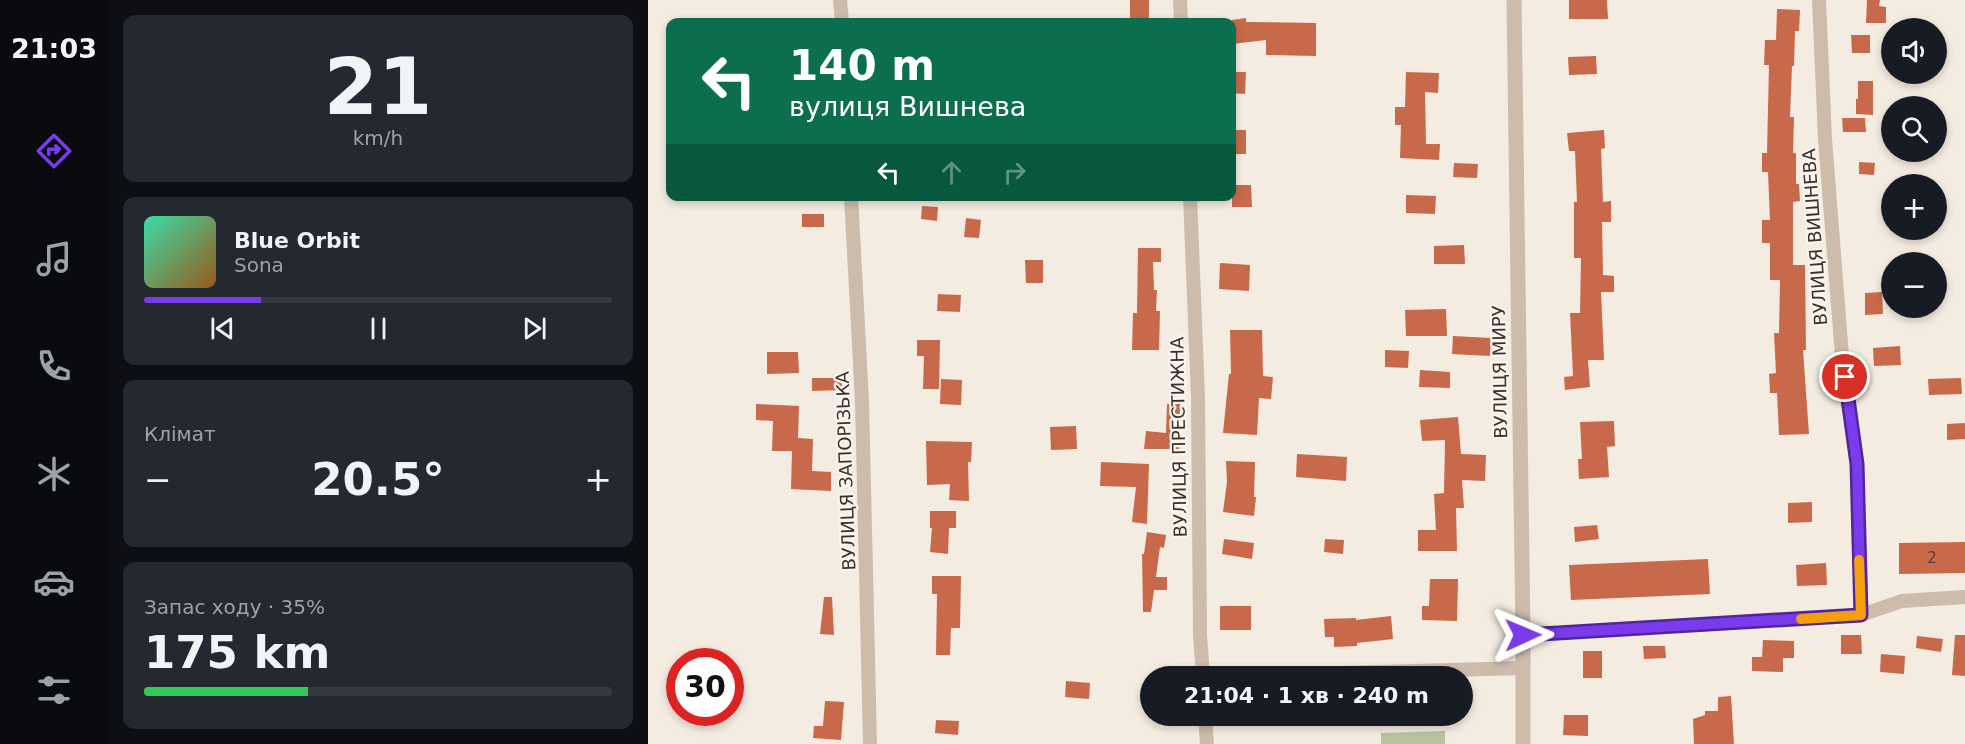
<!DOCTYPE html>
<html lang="uk">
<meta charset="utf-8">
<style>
:root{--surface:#171b24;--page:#242831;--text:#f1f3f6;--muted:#9ea1a6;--line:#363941;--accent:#7c3aed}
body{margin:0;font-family:"DejaVu Sans",sans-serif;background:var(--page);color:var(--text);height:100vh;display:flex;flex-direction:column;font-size:22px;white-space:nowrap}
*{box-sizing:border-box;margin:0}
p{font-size:20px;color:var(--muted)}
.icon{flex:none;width:33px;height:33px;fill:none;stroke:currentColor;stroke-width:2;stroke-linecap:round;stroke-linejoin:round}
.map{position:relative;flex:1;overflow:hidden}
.drawer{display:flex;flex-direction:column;gap:15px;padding:15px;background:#0d0f14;width:540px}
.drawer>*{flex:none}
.hud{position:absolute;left:18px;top:18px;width:570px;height:183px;border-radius:12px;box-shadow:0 3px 9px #0003;background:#0b6e4f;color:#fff;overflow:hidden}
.buttons{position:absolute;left:1233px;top:18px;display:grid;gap:12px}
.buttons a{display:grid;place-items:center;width:66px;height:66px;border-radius:50%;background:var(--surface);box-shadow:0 3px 9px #0003;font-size:30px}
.speed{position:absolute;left:18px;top:648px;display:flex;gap:12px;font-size:30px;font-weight:700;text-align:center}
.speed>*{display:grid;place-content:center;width:78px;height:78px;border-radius:50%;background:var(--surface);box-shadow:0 3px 9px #0003;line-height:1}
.speed .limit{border:9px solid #d22;background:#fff;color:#111}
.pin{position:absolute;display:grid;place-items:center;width:51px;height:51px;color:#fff;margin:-26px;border:3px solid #fff;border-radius:50%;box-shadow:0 2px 6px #0007}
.me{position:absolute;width:66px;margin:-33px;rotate:89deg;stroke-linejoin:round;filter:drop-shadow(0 0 4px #0008)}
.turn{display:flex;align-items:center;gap:21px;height:126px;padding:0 24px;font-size:27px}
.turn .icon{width:78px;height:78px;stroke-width:2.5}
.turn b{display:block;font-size:42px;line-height:51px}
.lanes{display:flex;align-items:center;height:57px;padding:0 24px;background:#0003;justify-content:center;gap:30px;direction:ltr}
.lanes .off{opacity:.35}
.big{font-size:45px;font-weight:700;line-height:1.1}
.drawer .tile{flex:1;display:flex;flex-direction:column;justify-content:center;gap:9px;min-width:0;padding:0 21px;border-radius:12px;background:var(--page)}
.drawer .dial{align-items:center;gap:0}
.dial b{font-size:78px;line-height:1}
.song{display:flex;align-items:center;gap:18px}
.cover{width:72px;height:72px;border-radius:9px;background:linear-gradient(135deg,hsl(160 70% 55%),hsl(30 70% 35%))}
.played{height:6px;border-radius:3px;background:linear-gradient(90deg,var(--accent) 25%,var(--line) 25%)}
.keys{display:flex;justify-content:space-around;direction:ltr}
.heat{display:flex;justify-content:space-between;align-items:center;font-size:33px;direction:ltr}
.charge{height:9px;border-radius:4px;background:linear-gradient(90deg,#34c759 35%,var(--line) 0)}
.trip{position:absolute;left:492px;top:666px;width:333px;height:60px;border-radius:30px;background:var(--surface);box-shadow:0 3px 9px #0003;font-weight:700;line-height:60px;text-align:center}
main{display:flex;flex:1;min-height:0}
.tab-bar{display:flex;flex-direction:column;width:108px;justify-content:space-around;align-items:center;background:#090b0e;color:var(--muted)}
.tab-bar .icon{width:42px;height:42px}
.tab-bar .active{color:var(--accent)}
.tab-bar b{font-size:27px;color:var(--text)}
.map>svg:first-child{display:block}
</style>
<main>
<nav class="tab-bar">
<b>21:03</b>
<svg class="icon active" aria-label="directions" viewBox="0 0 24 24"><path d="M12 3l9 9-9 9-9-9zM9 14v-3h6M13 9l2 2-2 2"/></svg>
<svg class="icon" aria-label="music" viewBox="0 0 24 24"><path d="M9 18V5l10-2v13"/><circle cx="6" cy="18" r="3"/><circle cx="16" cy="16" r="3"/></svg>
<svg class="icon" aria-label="phone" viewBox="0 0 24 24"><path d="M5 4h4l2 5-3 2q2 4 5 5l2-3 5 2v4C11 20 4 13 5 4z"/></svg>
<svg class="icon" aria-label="climate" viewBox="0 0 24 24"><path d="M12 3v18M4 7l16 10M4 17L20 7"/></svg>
<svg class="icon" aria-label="car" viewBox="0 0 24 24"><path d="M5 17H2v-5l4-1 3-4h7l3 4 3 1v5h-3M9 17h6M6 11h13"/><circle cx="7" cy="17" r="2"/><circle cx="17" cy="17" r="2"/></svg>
<svg class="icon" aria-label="filters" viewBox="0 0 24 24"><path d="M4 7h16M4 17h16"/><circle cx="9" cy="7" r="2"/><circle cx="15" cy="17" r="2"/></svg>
</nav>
<section class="drawer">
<div class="tile dial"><b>21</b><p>km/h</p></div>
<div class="tile">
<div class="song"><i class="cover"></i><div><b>Blue Orbit</b><p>Sona</p></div></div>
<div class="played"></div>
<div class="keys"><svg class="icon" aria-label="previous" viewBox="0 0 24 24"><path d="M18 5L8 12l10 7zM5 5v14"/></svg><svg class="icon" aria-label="pause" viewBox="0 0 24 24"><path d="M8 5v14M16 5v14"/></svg><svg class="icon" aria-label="next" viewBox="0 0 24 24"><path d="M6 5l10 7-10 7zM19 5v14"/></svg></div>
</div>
<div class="tile"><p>Клімат</p>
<div class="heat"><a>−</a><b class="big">20.5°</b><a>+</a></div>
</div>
<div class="tile"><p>Запас ходу · 35%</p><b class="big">175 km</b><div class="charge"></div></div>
</section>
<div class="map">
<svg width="1317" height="744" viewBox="0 0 1317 744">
<rect width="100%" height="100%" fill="#f4ebe1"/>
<path fill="#b8c4a0" d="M797 731V744H733V733Z"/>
<g fill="#c8694b">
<rect x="482" y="0" width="19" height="22"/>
<path d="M921 0H959L960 19H921Z"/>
<path d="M1219 0H1232L1231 6 1238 7V23H1218Z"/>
<path d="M1129 9 1152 10 1151 31H1147L1146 66H1144L1142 117H1146L1145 153H1148V184H1151L1152 201 1145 202V265H1157L1158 350H1155L1161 434 1131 435 1129 393H1122L1121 374 1128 373 1126 333H1131L1132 280H1122V243H1114V220H1122L1120 172H1114V153H1119L1121 65H1116L1117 40H1128Z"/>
<path d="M598 18V22L668 23V56L618 55V40L584 44V20Z"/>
<path d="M1203 35H1222V53H1204Z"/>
<path d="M948 56 949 74 921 75 920 57Z"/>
<path d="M584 72H598L597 94 584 93Z"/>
<path d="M758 72 791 73 790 93 777 92 778 144H792L791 160 752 158 753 125H747V107H757Z"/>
<path d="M1210 81H1225V115L1208 114V99H1210Z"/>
<path d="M1194 118H1217L1218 132H1195Z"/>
<rect x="584" y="130" width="14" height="24"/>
<path d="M956 130 957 148 953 149 955 202 963 201V222H954L955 275 966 276V292H953L956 360H940L942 387 917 390 916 377 925 376 922 313H932L933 258H926V202H929L927 151H921L919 133Z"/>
<path d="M1211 162 1227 163 1226 175 1211 174Z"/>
<path d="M806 163 830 164 829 178 805 177Z"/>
<path d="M584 185H603L604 207H584Z"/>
<path d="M758 195 788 196 787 214 758 213Z"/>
<path d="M274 206 290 207 289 221 273 219Z"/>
<rect x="154" y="214" width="22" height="13"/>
<path d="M318 218 333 220 331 238 316 237Z"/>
<path d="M816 245 817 264H786V246Z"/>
<path d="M490 248H513V262H505L506 290H509L508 311H512L511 350H484L485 313H489Z"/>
<path d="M377 260H395V283H378Z"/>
<path d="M572 263 602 265 601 291 571 289Z"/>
<path d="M1234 292 1235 314 1217 315V293Z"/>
<path d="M290 294 313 295 312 312 289 311Z"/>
<path d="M798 309 799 336H758L757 310Z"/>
<path d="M582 330H614L615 376 625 377 623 399 611 398 609 435 575 433 581 374H583Z"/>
<path d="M805 336 843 338 842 356 804 354Z"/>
<path d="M269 340H292L291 389H275L276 356H269Z"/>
<path d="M1252 346 1253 365 1226 366 1225 348Z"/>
<path d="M737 350 761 351 760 368 737 367Z"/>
<path d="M119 352H150L151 373 119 374Z"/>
<path d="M772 370 802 372V388L771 387Z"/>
<path d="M164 378H194V390L164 391Z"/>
<path d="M1313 378 1314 394 1281 395 1280 379Z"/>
<path d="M293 379 314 380 313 405 292 404Z"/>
<path d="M108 404 151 406 150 438 165 439 164 471 183 472V491L143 489 144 451H124L125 421 108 420Z"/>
<path d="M519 404H532L531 449H496L498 431 518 433Z"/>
<path d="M810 417 813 454 838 455 837 481 814 480 816 508H808L809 551H770V530H788L786 494 796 493 797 440 774 441 772 420Z"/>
<path d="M966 421 967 446 959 447 961 477 931 479 930 459H934L932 422Z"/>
<path d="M1317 423V439L1299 440V424Z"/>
<path d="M428 426 429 449 403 450 402 427Z"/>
<path d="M278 441 324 442 323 462H320L321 501 301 500 302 484 279 485Z"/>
<path d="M649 454 699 457 698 481 648 477Z"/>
<path d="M578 461 607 462 606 497H608L606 516 575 512 579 482Z"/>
<path d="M453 462 501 464 499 524 484 522 488 487 452 486Z"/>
<path d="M1164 502V522L1140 523V503Z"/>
<path d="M282 511H308V528H301L300 554 282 552 284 528H282Z"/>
<path d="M949 525 951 539 927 542 926 527Z"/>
<path d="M499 532 518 535 516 548 512 547 508 577H519V590H506L503 612H495L494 554H496Z"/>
<path d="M576 539 606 543 604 559 574 554Z"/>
<path d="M677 539 696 540 695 554 676 552Z"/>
<path d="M1317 542V573L1251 574V543Z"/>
<path d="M1060 559 1062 594 923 600 921 565Z"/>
<path d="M1178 563 1179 585 1149 586 1148 565Z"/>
<path d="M284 576H313L312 628H303L302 655H288L289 594H284Z"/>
<path d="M782 579H810L809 621 774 620V606H781Z"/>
<path d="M176 597H184L186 635 172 634Z"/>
<rect x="572" y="606" width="31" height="24"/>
<path d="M743 616 745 639 709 643V646L686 647V637H677L676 619 708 618V620Z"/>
<path d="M1193 635H1213L1214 654H1193Z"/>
<path d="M1307 635H1317V676L1304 675Z"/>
<path d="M1269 636 1295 639 1293 652 1268 648Z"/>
<path d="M1115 640 1146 641V658H1135V672L1104 671V657H1114Z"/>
<path d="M995 646H1017L1018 658 996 659Z"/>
<rect x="935" y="651" width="19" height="27"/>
<path d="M1233 654 1257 656 1256 674 1232 672Z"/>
<path d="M418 681 442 683 441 699 417 697Z"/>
<path d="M1083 696 1086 744H1046L1045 719 1057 715V711H1070V697Z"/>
<path d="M177 701 196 702 193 740 165 738 166 726H175Z"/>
<path d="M916 715H940V736L915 735Z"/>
<path d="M288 720 311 721 310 735 287 733Z"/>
</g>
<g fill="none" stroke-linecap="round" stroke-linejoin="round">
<g stroke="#cdbbac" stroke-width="14">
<path d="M192 0 194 22"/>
<path d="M532 0 533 22"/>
<path d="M1171 0 1177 139 1194 356 1209 464 1213 615"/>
<path d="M203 196 214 401 222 744"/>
<path d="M542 196 550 397 552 635 555 676"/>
<path d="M875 635 1213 615 1254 601 1317 597"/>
<path d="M585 676 875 668"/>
<path d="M557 716 559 744"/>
</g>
<path stroke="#cdbbac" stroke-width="15" d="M866 0 875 635V744"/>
</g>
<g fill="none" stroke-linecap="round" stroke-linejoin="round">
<g stroke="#51269a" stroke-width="15">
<path id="route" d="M875 635 1213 615 1209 464 1197 377"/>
</g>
<use href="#route" stroke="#7c3aed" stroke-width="10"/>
<path stroke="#f59e0b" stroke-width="10" d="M1153 619 1213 615 1211 560"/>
</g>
<g text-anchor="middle" stroke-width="4.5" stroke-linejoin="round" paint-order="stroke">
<g font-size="15" fill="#5e3e33">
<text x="1284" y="563">2</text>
</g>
<g font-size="18" fill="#3b302b" stroke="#fbf5ee">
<text transform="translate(1167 237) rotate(-94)" y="6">ВУЛИЦЯ ВИШНЕВА</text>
<text transform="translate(852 372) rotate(-91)" y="6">ВУЛИЦЯ МИРУ</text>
<text transform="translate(531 437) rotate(-91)" y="6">ВУЛИЦЯ ПРЕСТИЖНА</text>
<text transform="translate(198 471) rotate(-92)" y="6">ВУЛИЦЯ ЗАПОРІЗЬКА</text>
</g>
</g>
</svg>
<div class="buttons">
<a><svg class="icon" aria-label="sound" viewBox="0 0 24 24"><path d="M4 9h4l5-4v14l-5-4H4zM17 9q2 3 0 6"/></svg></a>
<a><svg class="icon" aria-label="search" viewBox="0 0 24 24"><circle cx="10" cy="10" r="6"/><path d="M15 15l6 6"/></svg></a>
<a>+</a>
<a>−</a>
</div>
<div class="speed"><div class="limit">30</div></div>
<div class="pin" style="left:1197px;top:377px;background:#d93025"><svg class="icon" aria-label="arrive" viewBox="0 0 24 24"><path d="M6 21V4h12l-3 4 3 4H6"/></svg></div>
<svg class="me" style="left:875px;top:635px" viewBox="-20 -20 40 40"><path d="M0-17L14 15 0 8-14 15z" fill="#7c3aed" stroke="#fff" stroke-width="4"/></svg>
<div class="trip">21:04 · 1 хв · 240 m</div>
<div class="hud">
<div class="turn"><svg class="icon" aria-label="left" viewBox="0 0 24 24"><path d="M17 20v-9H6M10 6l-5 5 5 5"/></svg><div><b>140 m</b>вулиця Вишнева</div></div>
<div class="lanes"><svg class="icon" aria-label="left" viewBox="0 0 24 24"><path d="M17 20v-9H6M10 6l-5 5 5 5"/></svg><svg class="icon off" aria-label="ahead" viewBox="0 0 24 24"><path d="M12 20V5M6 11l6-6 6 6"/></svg><svg class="icon off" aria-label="right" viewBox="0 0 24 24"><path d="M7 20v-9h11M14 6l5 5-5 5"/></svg></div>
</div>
</div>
</main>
